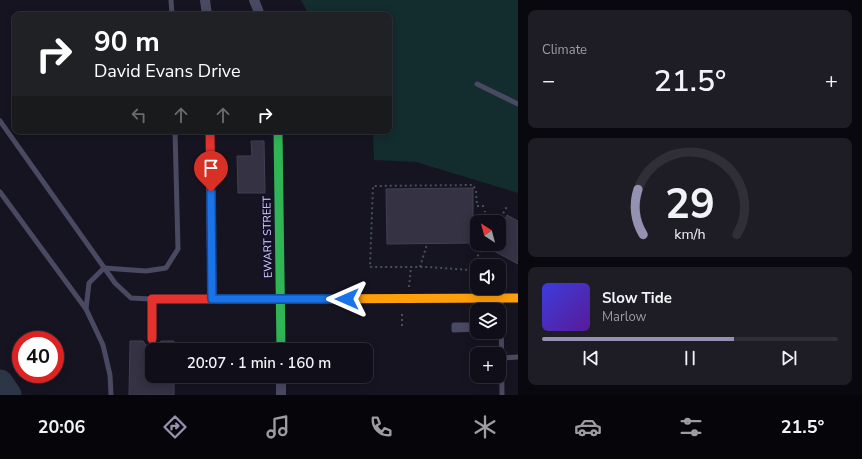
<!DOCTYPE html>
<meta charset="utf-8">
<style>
:root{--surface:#100f19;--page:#1e1d26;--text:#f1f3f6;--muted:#9c9ca2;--line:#302f38;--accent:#9591b1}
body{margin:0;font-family:"Nunito Sans",sans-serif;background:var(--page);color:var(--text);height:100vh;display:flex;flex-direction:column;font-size:15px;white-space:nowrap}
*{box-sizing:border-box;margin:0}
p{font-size:13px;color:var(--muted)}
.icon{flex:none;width:22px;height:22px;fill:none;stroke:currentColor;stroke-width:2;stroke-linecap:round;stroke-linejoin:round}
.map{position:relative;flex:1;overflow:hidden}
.panel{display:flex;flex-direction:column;gap:10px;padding:10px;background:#09080e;width:344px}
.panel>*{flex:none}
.guide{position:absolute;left:12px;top:12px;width:380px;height:122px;border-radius:8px;box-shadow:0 2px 10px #0003,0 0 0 1px var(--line);background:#202124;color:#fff;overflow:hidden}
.needle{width:26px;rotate:324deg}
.fabs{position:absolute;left:470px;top:215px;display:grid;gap:8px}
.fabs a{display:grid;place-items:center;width:36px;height:36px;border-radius:8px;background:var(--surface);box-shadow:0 2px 10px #0003,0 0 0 1px var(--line);font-size:20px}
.speed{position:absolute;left:12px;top:331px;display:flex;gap:8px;font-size:20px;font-weight:700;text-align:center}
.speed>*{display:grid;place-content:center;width:52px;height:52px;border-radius:50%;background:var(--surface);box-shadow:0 2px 10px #0003,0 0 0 1px var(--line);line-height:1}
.speed .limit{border:6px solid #d22;background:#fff;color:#111}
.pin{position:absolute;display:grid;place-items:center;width:34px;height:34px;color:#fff;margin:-41px -17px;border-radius:50% 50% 50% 0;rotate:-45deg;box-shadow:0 0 4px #0007}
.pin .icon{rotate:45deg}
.me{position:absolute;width:44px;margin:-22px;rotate:270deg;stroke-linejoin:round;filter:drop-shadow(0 0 3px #0008)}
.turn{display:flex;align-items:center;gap:14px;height:84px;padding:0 16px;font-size:18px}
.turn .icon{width:52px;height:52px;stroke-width:2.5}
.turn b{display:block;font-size:28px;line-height:34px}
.lanes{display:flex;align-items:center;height:38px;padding:0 16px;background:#0003;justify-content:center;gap:20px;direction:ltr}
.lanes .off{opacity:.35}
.big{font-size:30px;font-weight:600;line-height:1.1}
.panel .card{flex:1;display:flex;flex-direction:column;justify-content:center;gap:6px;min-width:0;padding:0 14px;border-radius:8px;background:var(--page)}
.panel .dial{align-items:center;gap:0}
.dial svg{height:104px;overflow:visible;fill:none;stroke:var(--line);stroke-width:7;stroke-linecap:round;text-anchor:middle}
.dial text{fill:var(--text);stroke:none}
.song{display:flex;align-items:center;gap:12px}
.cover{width:48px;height:48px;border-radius:6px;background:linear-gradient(135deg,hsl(240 70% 55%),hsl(270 70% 35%))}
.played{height:4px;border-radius:2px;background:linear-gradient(90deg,var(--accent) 65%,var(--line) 65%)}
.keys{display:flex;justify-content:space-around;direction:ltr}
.heat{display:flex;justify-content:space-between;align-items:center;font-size:22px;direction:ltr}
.trip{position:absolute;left:145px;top:343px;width:228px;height:40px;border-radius:8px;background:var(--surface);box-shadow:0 2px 10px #0003,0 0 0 1px var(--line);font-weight:600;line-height:40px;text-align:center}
.dock{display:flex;height:64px;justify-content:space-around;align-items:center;background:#06060a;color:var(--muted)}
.dock .icon{width:28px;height:28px}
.dock .on{color:var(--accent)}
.dock b{font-size:18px;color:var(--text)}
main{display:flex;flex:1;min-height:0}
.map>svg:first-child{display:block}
</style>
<main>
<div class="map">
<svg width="518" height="395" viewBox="0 0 518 395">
<rect width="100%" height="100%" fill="#161421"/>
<path fill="#132c2d" d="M301 0H518V193L416 162 374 160 373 131H389V15H309Z"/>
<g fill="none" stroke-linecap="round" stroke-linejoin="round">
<path stroke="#2c3646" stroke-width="27" d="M0 383 8 395"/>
</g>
<g fill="#343243" stroke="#433f54">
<path d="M251 141H264L265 193H238L237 156H252Z"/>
<path d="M473 188V243L387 244 386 189Z"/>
<path d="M507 215 518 221V264L481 244H499V230Z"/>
<path d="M130 341H143L147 347 152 348 157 347 161 341H174V350H152V376H174V395H129Z"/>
</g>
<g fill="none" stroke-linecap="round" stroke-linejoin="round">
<g stroke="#44505f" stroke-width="2" stroke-dasharray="2 3" stroke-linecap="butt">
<path d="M484 206H477L476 191 473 185 373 186 370 267H428L469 270 485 244"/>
<path d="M484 222 485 211"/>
<path d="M498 222 508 205"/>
<path d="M420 267 427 244"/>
<path d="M469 270 477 273"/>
<path d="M499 282 508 286"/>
<path d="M409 287 411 267"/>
<path d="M402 326V311"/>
</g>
<g stroke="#4a4962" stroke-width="5">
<path d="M171 0 172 15"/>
<path d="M477 84 518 104"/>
<path d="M0 121 115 283 131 298 151 299"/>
<path d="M0 192 86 309"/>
<path d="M501 300 502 395"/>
<path d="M477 325H454V330L477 329"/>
<path d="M502 358 518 357"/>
<path d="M111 395 110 375 103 345 86 309 89 283 104 268 146 271 166 268 178 249 175 131"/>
</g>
<g stroke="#4a4962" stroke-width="10">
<path d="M205 0 207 15"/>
<path d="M254 0 260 15"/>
<path d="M281 376V395"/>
</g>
<path stroke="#30b455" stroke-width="9" d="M278 131 281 350"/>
<path stroke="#ff9f0a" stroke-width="9" d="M300 299 518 298"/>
<g stroke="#e5322d" stroke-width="9">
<path d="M210 131 212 299"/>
<path d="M152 339V299H300"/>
</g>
</g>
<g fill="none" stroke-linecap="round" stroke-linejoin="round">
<g stroke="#114b97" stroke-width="10">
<path id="route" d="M211 192 212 299H347"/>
</g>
<use href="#route" stroke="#1a73e8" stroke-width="7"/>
</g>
<g text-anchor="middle" stroke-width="4" stroke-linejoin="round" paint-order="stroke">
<g font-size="11" fill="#d9d4ff" stroke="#130f26">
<text transform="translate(267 237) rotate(-91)" y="4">EWART STREET</text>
</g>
</g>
</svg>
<div class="fabs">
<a><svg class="needle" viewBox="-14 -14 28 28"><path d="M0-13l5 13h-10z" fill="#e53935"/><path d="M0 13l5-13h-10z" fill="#9c9ca2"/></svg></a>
<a><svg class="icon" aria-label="sound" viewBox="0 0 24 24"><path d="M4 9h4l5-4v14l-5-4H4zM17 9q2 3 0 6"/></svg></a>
<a><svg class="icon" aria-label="layers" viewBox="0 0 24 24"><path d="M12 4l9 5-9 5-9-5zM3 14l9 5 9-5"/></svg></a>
<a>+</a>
</div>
<div class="speed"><div class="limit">40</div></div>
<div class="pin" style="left:211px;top:192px;background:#d93025"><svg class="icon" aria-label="arrive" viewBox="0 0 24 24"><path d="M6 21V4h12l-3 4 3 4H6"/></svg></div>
<svg class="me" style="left:347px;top:299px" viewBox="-20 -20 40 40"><path d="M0-17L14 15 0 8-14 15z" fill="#1a73e8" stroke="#fff" stroke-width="4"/></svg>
<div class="trip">20:07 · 1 min · 160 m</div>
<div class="guide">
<div class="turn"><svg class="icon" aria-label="right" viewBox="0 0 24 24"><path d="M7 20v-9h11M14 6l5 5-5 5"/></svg><div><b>90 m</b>David Evans Drive</div></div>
<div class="lanes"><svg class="icon off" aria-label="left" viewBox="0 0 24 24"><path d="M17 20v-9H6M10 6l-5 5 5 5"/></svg><svg class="icon off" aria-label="ahead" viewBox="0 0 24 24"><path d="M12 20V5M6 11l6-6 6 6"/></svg><svg class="icon off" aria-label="ahead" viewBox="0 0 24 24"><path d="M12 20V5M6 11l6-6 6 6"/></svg><svg class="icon" aria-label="right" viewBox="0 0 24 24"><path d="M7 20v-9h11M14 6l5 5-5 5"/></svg></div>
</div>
</div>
<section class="panel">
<div class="card"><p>Climate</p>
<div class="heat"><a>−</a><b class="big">21.5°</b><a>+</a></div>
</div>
<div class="card dial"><svg viewBox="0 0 100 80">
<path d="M14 69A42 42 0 1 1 86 69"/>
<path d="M14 69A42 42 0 0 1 10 34" stroke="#9591b1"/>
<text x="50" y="56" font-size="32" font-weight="700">29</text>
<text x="50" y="72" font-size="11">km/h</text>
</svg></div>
<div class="card">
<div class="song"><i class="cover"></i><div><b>Slow Tide</b><p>Marlow</p></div></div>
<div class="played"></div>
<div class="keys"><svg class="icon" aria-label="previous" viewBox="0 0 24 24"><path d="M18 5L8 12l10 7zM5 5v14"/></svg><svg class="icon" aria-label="pause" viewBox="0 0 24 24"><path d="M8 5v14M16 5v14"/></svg><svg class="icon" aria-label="next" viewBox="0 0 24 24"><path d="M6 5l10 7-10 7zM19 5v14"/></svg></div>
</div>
</section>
</main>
<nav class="dock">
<b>20:06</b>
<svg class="icon on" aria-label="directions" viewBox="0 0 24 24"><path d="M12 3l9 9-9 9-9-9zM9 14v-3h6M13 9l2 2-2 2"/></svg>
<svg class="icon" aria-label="music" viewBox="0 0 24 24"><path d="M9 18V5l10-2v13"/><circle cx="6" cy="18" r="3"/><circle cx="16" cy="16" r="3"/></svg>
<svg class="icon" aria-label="phone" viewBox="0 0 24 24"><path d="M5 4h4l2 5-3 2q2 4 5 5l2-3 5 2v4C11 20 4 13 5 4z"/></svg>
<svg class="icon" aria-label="climate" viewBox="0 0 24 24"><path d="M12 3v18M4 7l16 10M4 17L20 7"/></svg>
<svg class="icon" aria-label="car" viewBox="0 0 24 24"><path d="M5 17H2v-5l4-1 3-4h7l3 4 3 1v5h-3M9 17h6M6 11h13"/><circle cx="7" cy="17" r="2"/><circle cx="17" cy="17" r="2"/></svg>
<svg class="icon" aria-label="filters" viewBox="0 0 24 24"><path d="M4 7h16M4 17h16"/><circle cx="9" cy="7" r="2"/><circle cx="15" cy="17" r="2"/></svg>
<b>21.5°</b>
</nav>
